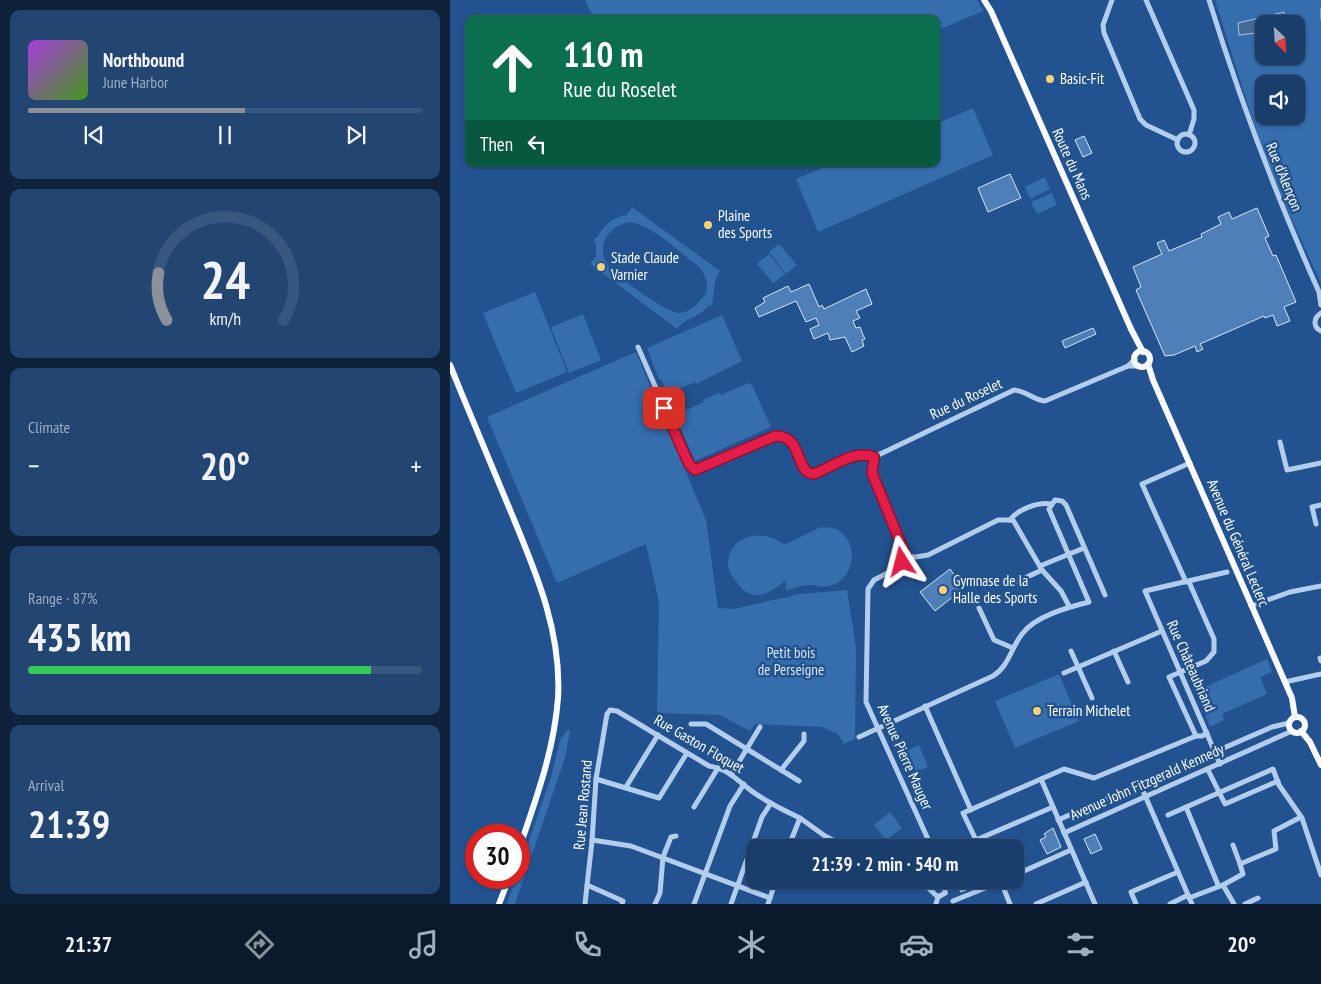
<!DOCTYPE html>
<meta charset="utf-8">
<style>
:root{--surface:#1a3e6c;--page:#234572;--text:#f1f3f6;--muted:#9faec2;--line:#38577f;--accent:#8c9099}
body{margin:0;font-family:"PT Sans Narrow",sans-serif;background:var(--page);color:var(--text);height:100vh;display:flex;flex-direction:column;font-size:19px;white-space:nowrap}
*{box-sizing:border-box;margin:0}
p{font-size:16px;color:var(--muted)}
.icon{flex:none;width:28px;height:28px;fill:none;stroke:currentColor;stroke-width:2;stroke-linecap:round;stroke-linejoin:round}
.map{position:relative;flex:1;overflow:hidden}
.details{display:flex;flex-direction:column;gap:10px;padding:10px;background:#0e223b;width:450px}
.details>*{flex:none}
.hud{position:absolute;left:15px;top:15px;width:475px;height:152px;border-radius:10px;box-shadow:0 1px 4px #0004,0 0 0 1px var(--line);background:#0b6e4f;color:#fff;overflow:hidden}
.needle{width:32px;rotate:155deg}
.buttons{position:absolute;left:805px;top:15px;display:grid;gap:10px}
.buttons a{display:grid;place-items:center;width:50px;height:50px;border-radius:10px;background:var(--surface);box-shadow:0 1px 4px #0004,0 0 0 1px var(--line);font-size:25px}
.speed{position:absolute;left:15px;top:824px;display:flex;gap:10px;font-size:25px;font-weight:700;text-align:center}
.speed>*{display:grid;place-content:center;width:65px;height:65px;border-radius:50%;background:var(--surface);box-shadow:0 1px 4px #0004,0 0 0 1px var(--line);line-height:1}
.speed .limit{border:8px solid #d22;background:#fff;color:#111}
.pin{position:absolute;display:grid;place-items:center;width:42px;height:42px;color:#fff;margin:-21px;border-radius:10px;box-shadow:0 2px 8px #0006}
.me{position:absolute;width:55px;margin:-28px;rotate:351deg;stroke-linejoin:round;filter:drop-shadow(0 0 4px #0008)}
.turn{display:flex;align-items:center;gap:18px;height:105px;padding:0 15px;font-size:22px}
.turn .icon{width:65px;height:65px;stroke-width:2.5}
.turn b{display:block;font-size:35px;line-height:42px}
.then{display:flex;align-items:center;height:48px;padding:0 15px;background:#0003;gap:10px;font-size:19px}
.big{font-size:38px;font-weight:700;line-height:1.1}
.details .card{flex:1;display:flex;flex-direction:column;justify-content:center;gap:8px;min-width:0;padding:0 18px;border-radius:10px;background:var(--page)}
.details .dial{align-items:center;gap:0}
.dial svg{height:130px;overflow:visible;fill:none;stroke:var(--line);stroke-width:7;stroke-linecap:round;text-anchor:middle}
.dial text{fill:var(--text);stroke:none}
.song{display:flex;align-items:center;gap:15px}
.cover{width:60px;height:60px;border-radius:8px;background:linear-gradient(135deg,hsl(280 70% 55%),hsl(100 70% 35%))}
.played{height:5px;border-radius:2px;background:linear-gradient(90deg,var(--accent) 55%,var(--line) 55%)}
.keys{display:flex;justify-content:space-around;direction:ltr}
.heat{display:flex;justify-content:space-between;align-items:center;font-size:28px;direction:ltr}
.charge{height:8px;border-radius:4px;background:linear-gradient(90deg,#34c759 87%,var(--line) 0)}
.trip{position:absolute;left:296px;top:839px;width:278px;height:50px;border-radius:10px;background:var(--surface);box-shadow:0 1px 4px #0004,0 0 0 1px var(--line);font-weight:700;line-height:50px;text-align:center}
.tab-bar{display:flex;height:80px;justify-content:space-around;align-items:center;background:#0a192b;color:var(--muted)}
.tab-bar .icon{width:35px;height:35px}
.tab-bar .on{color:var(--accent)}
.tab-bar b{font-size:22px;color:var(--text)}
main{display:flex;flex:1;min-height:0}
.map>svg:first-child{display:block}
</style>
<main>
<section class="details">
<div class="card">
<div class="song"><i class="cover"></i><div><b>Northbound</b><p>June Harbor</p></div></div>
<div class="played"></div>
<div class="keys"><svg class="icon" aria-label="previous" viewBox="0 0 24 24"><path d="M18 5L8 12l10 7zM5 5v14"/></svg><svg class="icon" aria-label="pause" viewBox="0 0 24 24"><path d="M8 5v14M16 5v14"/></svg><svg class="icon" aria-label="next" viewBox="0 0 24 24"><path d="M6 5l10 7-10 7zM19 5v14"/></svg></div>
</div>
<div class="card dial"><svg viewBox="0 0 100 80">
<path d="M14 69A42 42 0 1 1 86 69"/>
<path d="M14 69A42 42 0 0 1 9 40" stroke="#8c9099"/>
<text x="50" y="56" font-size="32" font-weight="700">24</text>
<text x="50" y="72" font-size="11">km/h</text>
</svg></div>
<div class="card"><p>Climate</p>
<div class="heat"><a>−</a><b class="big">20°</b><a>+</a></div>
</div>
<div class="card"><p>Range · 87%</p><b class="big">435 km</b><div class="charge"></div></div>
<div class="card"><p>Arrival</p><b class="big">21:39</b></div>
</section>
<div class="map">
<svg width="871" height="904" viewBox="0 0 871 904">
<rect width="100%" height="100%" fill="#225390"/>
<g fill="#366dad" fill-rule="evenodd">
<path d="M135 0H527L533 11 486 31V19H144Z"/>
<path d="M765 0H871V283L830 194 807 134ZM814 24H846V56H814ZM814 84H846V116H814Z"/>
<path d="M523 108 543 155 368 232 346 179 382 164H486V124Z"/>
<path d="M595 177 600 189 580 199 575 187Z"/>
<path d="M602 193 607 205 587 214 581 202Z"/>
<path d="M182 207 270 271C262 282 266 289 262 301L263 302 261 306 259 305C249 318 236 317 227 329L140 264 146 257V243L143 241 146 237 147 238C153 225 163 217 177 215ZM179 222C201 224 229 252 247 265 255 272 261 287 254 296 248 303 239 313 230 313 218 314 164 275 158 265 145 246 159 226 179 222Z"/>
<path d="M329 244 347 265 336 274 319 252Z"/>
<path d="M319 254 335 274 323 283 307 264Z"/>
<path d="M85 292 117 372 66 393 33 313Z"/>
<path d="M133 314 151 360 119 373 101 327Z"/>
<path d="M272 315 292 361 246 384 245 382 217 394 211 379H209L197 348Z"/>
<path d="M186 352 256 520 268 608 283 609 351 594 397 590 406 648 405 739 394 744 388 734 372 727 305 724 300 731 270 715 207 713 209 602 196 544 107 583 37 417Z"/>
<path d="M298 383 302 385 321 427 245 461 226 418 227 414 254 402 253 400 269 393 271 395Z"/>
<path d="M371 527C375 528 380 527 383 528 408 536 407 574 385 584 372 590 369 584 359 585 352 585 343 589 336 590V580C317 596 301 604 285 580 281 575 278 569 278 562 280 534 315 528 334 545Z"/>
<path d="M817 659 822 672 810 677 817 694 772 714 774 720 760 727 746 691Z"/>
<path d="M609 674 629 721 565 748 545 701Z"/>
<path d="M117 730 120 731 115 758 65 904H57L66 878H69V870L102 774 110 740Z"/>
<path d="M469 745 478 767 465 772 456 751Z"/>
<path d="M440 812 452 828 436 840 424 825Z"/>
</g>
<path fill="#476995" stroke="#a7c8ed" d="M834 12 835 24H814V32L789 35 788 23Z"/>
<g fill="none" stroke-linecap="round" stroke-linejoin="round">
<path stroke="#a7c8ed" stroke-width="1" d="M871 8V19"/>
</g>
<g fill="#4f7fb8" stroke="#d8e7f9">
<path d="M634 136 642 153 633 157 625 140Z"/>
<path d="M560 174 571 198 538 212 528 188Z"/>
<path d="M807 208 819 236 815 238 823 256 826 255 846 302 834 307 840 321 827 326 823 315 815 318 814 316 750 344 753 349 747 352 745 346 724 355 715 356 686 290 691 287 683 267 712 254 707 243 714 240 719 251 752 237 751 234 771 224 768 217 779 212 782 219Z"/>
<path d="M359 284 369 307 372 305 374 309 416 289 422 304 406 311 410 318 403 321 406 328 410 327 413 335 415 339 412 340 414 346 402 352 395 337 380 340 378 333 364 339 360 329 369 325 366 318 356 322 346 301 309 317 305 308 315 302 313 298 338 286 341 292Z"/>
<path d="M643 328 646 334 615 348 612 341Z"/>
<path d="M500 569 514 588 485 611 470 592Z"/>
<path d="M603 828 611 847 597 854 590 840 596 837 594 834Z"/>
<path d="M645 834 652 849 641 854 634 839Z"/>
<path d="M516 880H538L511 892 509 888 517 884Z"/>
</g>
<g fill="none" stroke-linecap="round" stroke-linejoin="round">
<g stroke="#b3cdec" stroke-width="5">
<path d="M662 0 653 25 654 33 690 119 696 125 728 140"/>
<path d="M696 0 744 110V119L739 135"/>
<path d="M759 0C790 100 826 196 869 292L871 305"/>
<circle cx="736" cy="143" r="9"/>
<path d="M871 313C863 318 863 327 871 331"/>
<path d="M188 347 239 464 245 470 325 436C354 435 344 473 364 474 381 467 406 449 424 457"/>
<path d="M678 366H689"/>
<path d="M830 442 837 470 871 463"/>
<path d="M560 520C568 509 588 502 601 504"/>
<path d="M866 524 862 507 871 505"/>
<path d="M456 556 422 473 424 457 564 390C576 391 584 400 595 401L678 366 685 359"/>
<path d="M456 556 449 567 424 580 418 589 416 702 482 848"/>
<path d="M456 556 466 557 478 555 548 520H563L592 570 611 591 619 606"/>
<path d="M590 566 634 548"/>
<path d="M736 582 692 484 740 463"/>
<path d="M739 582 764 639V652L756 661 719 677 746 736H752L757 733"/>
<path d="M562 584 592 570"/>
<path d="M801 606 840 592 871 586"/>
<path d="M529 608 544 640 563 648"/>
<path d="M621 651 642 698"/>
<path d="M664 651 678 682"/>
<path d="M870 658 871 661"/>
<path d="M614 673 712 631"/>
<path d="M835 682 871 674"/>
<path d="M475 706 521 810"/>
<path d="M241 724H256L349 781"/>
<path d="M409 737 543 676C559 666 561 648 572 634 585 616 619 607 639 602L599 509 605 500 612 501 616 505 655 595"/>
<path d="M770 764 695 591 777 572"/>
<path d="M331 770 354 741V734"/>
<path d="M758 770 775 804 828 781"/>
<path d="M281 775 310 727"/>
<path d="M146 779 209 798 237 753"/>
<path d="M591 779 645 904"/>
<path d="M690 784 742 904"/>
<path d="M176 787 208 735"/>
<path d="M244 807 268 768"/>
<path d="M736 807 768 885"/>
<path d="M718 815 823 769 829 785 852 818 871 875"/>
<path d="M608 820 822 727 839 723"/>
<path d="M614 833 842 731"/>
<path d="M142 840 181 846 320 898"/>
<path d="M526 840 603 807"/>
<path d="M783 845 790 864"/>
<path d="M338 848 350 818 375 836 398 848"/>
<path d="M528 848 526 840 513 813 614 769 644 778 746 736"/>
<path d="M565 875 621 850"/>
<path d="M464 880 476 886 488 897"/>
<path d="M495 880V893"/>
<path d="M551 882 560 904"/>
<path d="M137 885 173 901 172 904"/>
<path d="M773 885 793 874 790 864 826 849 824 831 851 817"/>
<path d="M739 898 773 885 784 904"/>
<path d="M503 901 555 880"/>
<path d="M135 904 142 841 146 779 157 714 160 710 167 711 259 766C280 770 284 778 299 789 314 801 333 810 350 818"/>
<path d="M205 904 210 893 213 857 221 837 226 836"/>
<path d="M244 904 280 806 294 784"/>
<path d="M281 904 312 817 321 803"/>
<path d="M318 904 326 880"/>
<path d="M486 904 488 897 495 893"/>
<path d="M586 904 636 882"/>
<path d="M686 904 681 892 728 872"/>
<path d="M720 904 738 895"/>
<path d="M795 904 808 898"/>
</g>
<g stroke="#f9fbff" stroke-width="6">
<path d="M534 0 541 11 681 329 693 352"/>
<circle cx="692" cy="359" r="8"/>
<path d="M698 364 703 380 842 698 845 717"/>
<path d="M0 365C19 412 39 459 58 505 84 568 112 629 108 698 104 751 86 799 69 849"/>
<circle cx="847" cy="725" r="8"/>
<path d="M851 731 860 742 871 765"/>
<path d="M49 904 59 878"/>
</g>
</g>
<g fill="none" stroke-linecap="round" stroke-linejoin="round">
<g stroke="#92132f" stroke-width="12">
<path id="route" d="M214 408 239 464 245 470 325 436C354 435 344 473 364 474 382 467 405 449 424 457L422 473 456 556 452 562"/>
</g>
<use href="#route" stroke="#e11d48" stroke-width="9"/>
</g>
<g fill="#f8d175" stroke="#225390" stroke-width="2">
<circle cx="600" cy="79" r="5"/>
<circle cx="258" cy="225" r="5"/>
<circle cx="151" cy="267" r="5"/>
<circle cx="493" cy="590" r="5"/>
<circle cx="587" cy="711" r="5"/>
</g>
<g text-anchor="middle" stroke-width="5" stroke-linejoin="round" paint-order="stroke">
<g font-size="15" fill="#fff" stroke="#225390" text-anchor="start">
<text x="610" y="84">Basic-Fit</text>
<text x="268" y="221">Plaine<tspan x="268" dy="17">des Sports</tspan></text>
<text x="161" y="263">Stade Claude<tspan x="161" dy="17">Varnier</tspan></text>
<text x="503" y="586">Gymnase de la<tspan x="503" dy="17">Halle des Sports</tspan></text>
<text x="597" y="716">Terrain Michelet</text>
</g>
<g font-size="15" fill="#fff" stroke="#225390">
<text transform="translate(622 164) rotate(66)" y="5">Route du Mans</text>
<text transform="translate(834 177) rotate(68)" y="5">Rue d'Alençon</text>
<text transform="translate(516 399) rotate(-25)" y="5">Rue du Roselet</text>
<text transform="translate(788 543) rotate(67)" y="5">Avenue du Général Leclerc</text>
<text transform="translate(741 666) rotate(66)" y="5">Rue Châteaubriand</text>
<text transform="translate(249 744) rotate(30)" y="5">Rue Gaston Floquet</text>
<text transform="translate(455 757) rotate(66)" y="5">Avenue Pierre Mauger</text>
<text transform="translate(697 782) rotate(-24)" y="5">Avenue John Fitzgerald Kennedy</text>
<text transform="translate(133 805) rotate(-85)" y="5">Rue Jean Rostand</text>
</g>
<g font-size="15" fill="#d8e7f9" stroke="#225390">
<text x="341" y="658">Petit bois<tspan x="341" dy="17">de Perseigne</tspan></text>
</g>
</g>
</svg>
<div class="buttons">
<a><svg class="needle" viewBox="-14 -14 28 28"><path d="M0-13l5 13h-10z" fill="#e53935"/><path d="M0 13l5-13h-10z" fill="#9faec2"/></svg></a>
<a><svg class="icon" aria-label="sound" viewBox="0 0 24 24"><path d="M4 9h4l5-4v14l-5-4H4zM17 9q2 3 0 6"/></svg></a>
</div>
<div class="speed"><div class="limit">30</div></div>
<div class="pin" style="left:214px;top:408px;background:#d93025"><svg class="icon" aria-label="arrive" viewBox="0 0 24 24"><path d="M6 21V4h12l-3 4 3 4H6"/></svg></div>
<svg class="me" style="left:452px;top:562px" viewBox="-20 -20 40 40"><path d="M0-17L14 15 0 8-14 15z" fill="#e11d48" stroke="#fff" stroke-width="4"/></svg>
<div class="trip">21:39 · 2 min · 540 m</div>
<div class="hud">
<div class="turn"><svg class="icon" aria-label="ahead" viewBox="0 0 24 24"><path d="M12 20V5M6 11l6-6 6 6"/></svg><div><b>110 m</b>Rue du Roselet</div></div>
<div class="then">Then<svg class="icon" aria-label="left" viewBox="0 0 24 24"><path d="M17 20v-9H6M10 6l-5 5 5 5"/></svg></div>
</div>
</div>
</main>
<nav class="tab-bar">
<b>21:37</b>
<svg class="icon on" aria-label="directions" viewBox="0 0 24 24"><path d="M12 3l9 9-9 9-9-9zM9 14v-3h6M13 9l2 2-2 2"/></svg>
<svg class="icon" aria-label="music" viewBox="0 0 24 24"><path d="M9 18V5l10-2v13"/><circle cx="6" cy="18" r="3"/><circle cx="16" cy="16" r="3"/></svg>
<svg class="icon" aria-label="phone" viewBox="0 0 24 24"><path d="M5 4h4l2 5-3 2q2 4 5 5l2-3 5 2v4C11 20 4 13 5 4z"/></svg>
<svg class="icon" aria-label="climate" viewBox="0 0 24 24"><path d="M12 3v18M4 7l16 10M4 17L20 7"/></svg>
<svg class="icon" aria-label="car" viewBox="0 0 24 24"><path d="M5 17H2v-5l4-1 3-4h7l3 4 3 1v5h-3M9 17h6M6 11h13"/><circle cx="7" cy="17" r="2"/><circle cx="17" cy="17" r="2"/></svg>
<svg class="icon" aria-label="filters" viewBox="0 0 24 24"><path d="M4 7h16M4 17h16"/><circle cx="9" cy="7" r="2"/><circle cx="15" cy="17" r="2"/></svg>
<b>20°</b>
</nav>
